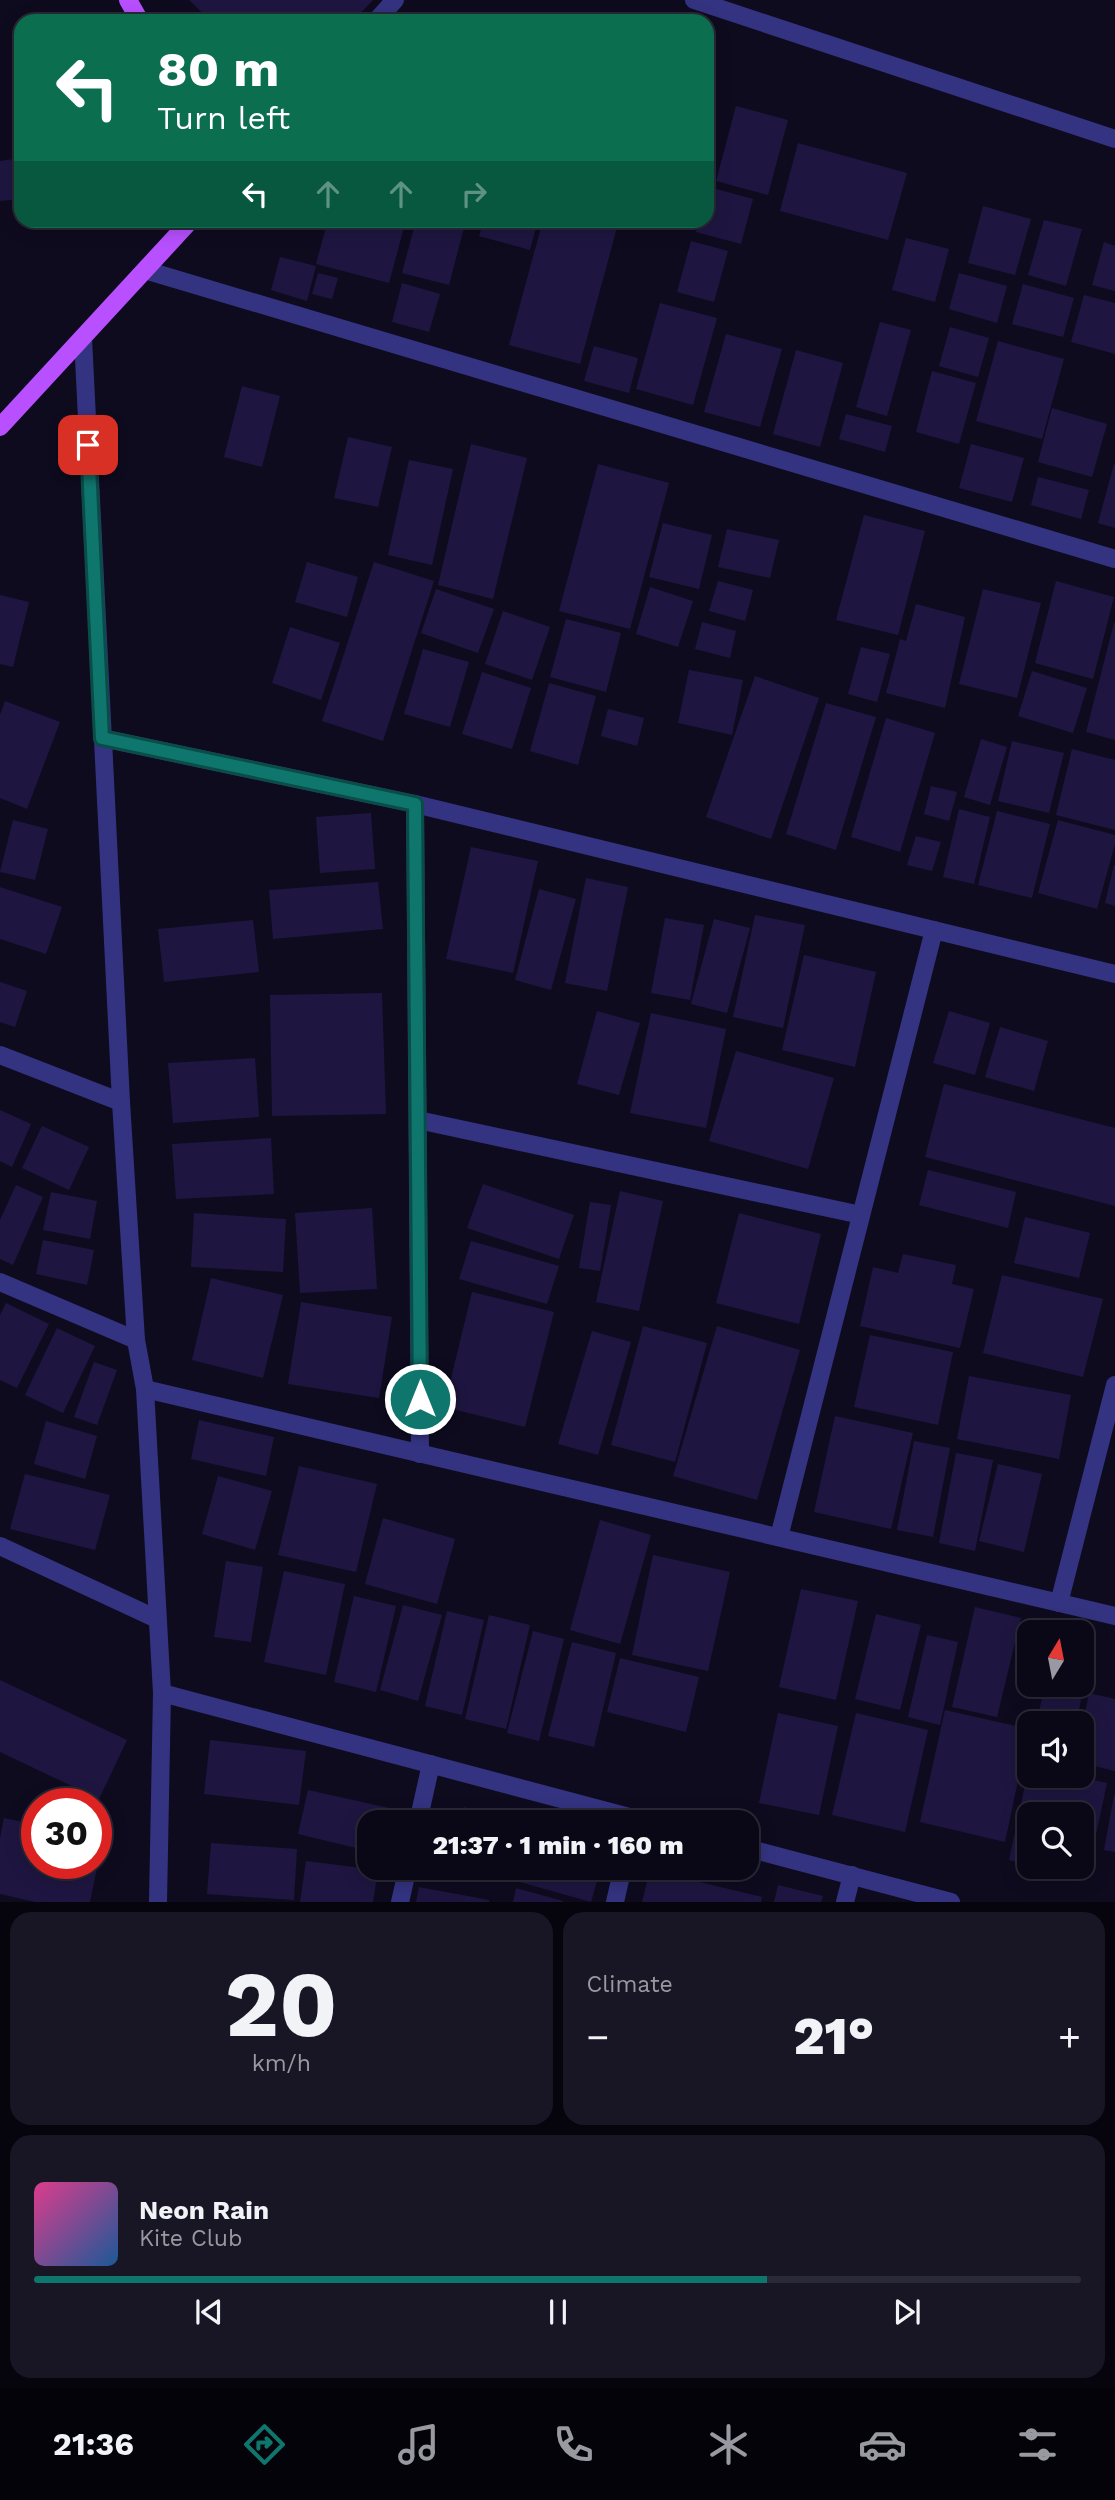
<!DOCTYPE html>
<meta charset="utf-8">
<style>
:root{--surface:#0a0817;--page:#181624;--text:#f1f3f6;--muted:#999aa1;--line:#2a2936;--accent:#0f766e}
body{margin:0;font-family:"Work Sans",sans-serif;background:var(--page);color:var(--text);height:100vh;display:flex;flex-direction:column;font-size:26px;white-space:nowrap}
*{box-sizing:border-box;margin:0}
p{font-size:23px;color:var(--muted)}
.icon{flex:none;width:38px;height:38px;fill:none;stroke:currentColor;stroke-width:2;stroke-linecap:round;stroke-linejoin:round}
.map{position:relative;height:1902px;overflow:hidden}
.side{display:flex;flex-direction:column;gap:10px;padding:10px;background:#06040d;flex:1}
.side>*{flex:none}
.hud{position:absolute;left:14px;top:14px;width:700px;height:214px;border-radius:21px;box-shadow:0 4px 18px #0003,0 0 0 2px var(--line);background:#0b6e4f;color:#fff;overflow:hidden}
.needle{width:46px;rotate:10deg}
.buttons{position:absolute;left:1017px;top:1620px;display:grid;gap:14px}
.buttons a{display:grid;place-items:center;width:77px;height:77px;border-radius:14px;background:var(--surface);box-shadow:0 4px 18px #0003,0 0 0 2px var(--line);font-size:35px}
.speed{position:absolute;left:21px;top:1788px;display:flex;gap:14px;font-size:35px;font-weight:700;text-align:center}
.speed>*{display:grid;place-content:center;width:91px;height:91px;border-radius:50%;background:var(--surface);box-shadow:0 4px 18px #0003,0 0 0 2px var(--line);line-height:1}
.speed .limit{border:10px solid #d22;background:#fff;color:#111}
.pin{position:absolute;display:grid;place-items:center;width:60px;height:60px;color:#fff;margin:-30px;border-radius:14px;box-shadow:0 4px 10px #0006}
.me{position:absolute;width:77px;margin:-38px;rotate:0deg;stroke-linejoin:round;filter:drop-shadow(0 0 5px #0008)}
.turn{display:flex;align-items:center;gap:24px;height:147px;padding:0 28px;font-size:32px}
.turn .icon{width:91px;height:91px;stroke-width:2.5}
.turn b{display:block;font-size:49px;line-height:60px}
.lanes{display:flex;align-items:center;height:66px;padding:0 28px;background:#0003;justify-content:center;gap:35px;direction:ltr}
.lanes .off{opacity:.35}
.big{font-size:52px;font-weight:800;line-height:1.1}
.side .card{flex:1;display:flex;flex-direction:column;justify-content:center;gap:10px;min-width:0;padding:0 24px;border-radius:21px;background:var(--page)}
.side .dial{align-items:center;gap:0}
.dial b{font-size:91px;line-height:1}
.song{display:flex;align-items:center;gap:21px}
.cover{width:84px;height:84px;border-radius:10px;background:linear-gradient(135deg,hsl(330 70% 55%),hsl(210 70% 35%))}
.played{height:7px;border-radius:4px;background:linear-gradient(90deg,var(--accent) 70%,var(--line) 70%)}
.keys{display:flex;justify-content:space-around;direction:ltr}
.heat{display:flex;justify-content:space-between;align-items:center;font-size:38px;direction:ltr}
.side .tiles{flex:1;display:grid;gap:10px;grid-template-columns:1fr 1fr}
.card:last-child{grid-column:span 2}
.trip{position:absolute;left:357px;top:1810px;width:402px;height:70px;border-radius:21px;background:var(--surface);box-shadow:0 4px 18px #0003,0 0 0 2px var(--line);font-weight:800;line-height:70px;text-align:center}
.menu{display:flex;height:112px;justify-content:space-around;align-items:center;background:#040309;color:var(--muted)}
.menu .icon{width:49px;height:49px}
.menu .current{color:var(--accent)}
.menu b{font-size:32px;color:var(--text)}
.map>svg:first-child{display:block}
</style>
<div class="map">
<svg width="1115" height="1902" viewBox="0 0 1115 1902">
<rect width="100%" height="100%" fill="#0e0b1f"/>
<g fill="#1e1641">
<path d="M189 0H373L353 21H211Z"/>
<path d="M736 106 788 120 768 195 716 181Z"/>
<path d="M798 143 907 173 888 240 780 211Z"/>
<path d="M21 158V199L0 201V161Z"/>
<path d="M709 187 753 199 741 244 696 232 699 220H707Z"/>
<path d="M983 206 1031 219 1015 275 968 263Z"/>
<path d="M328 220H406L389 283 316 264Z"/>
<path d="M416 220H466L449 285 402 273Z"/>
<path d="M484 220H538L530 250 479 236Z"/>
<path d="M543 220H619L580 364 509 345Z"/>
<path d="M1044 220 1082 229 1066 286 1028 275Z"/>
<path d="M906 238 949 249 935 302 892 290Z"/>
<path d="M691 241 728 251 714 302 677 292Z"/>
<path d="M1104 242 1115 246V291L1092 285Z"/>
<path d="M280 257 316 266 307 301 271 290Z"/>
<path d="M318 273 338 278 332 299 312 294Z"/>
<path d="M959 273 1007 286 997 323 949 309Z"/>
<path d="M402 283 440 294 429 332 392 322Z"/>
<path d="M1023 284 1074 298 1063 337 1012 324Z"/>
<path d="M1084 295 1115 303V354L1071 342Z"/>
<path d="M660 303 717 318 693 405 636 389Z"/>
<path d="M880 322 911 330 887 416 856 407Z"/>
<path d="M950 327 989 338 978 377 939 366Z"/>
<path d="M726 334 782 349 760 427 704 412Z"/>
<path d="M998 341 1064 359 1042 439 976 421Z"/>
<path d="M594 346 638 358 629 393 584 381Z"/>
<path d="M796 350 843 363 820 447 773 434Z"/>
<path d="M932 371 976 383 959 444 916 432Z"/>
<path d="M242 386 280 396 262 467 224 457Z"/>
<path d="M1052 408 1107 424 1092 477 1038 462Z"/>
<path d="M846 414 892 426 885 452 839 439Z"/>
<path d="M348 437 392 447 378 507 334 498Z"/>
<path d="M471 444 527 458 493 599 438 585Z"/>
<path d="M971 444 1024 458 1012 502 959 488Z"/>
<path d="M409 460 453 469 432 565 388 555Z"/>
<path d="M598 464 669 483 630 629 559 611Z"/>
<path d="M1114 464 1115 465V528L1098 523Z"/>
<path d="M1038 477 1089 490 1081 519 1031 505Z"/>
<path d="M864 515 925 531 898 635 836 620Z"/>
<path d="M663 523 712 535 699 589 649 577Z"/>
<path d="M727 529 779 540 770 578 718 567Z"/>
<path d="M307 562 358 577 347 617 295 602Z"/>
<path d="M374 562 434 581 383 741 322 721Z"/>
<path d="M718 581 753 590 745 621 709 611Z"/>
<path d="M1056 581 1114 597 1093 679 1035 663Z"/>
<path d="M650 587 693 601 678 647 636 634Z"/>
<path d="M436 589 494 609 478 653 421 633Z"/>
<path d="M983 589 1041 603 1017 698 959 684Z"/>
<path d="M0 595 29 602 13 667 0 664Z"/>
<path d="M916 604 965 617 945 708 886 693 900 639 906 641Z"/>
<path d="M503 611 550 627 532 680 485 664Z"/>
<path d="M566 619 621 633 606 692 550 677Z"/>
<path d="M702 622 736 631 730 658 695 649Z"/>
<path d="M1114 623H1115V740L1086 732Z"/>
<path d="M290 627 340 643 321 700 272 683Z"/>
<path d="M861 647 890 654 877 702 848 694Z"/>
<path d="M423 649 469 662 450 727 404 714Z"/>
<path d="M689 670 743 680 732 735 678 723Z"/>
<path d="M1032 671 1087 688 1073 733 1018 716Z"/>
<path d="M482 672 531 688 512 749 462 734Z"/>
<path d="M755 676 819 698 771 839 706 817Z"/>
<path d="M549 683 596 696 578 765 530 751Z"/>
<path d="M5 701 60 722 27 809 0 798V715Z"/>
<path d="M826 703 876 717 836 850 786 834Z"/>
<path d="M608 709 644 718 637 746 601 736Z"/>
<path d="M886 718 935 733 900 852 851 837Z"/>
<path d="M981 739 1007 747 990 805 964 797Z"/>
<path d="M1012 741 1064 753 1049 813 998 801Z"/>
<path d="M1072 749 1115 760V830L1056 815Z"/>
<path d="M931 786 957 792 949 821 924 814Z"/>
<path d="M959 809 990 817 974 884 943 877Z"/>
<path d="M997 811 1050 824 1032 898 978 885Z"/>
<path d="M371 813 375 869 320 873 316 817Z"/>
<path d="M13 820 48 829 35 880 0 872Z"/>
<path d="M1058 820 1115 835V844L1097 909 1038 893Z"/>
<path d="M916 836 941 842 932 871 907 865Z"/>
<path d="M471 847 538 861 513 973 446 959Z"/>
<path d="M1114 865H1115V906L1105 903Z"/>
<path d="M586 878 628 887 607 991 565 983Z"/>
<path d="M378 882 383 929 273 939 269 890Z"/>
<path d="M0 887 62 907 46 954 0 939Z"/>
<path d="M539 889 576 899 551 990 515 980Z"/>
<path d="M755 915 805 925 783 1028 733 1017Z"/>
<path d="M665 918 704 925 690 1000 651 993Z"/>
<path d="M714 919 750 928 727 1013 691 1004Z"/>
<path d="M253 920 259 972 164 982 158 929Z"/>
<path d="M804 955 876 972 855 1067 782 1050Z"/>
<path d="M0 982 27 991 15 1027 0 1022Z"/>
<path d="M382 993 386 1114 272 1116 270 995Z"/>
<path d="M597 1011 640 1023 619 1095 577 1084Z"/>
<path d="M949 1011 990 1023 975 1075 933 1063Z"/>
<path d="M651 1013 726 1029 706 1128 630 1113Z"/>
<path d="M1000 1027 1048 1041 1034 1091 985 1077Z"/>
<path d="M736 1051 834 1078 808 1169 709 1141Z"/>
<path d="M255 1058 259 1117 173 1123 168 1063Z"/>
<path d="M944 1084 1115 1128V1206L925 1157Z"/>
<path d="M0 1110 31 1124 12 1167 0 1161Z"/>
<path d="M42 1126 89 1147 69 1190 22 1168Z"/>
<path d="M271 1138 274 1194 176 1199 172 1144Z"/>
<path d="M928 1170 1016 1192 1008 1228 919 1205Z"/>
<path d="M483 1184 574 1215 559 1259 467 1228Z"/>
<path d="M16 1185 43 1197 13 1265 0 1259V1220Z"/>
<path d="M620 1191 663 1201 639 1311 596 1302Z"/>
<path d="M51 1192 97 1201 90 1239 43 1230Z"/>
<path d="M590 1202 611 1205 600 1271 579 1268Z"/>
<path d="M372 1208 377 1289 300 1293 295 1213Z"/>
<path d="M194 1213 286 1219 283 1272 191 1267Z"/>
<path d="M739 1213 821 1234 799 1324 716 1303Z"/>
<path d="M1025 1217 1090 1233 1079 1278 1014 1263Z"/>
<path d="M43 1240 94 1250 87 1285 36 1274Z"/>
<path d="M471 1241 559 1266 547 1304 459 1279Z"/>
<path d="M903 1254 956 1265 952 1284 974 1289 960 1348 860 1326 873 1267 898 1273Z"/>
<path d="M1002 1275 1103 1299 1083 1377 983 1353Z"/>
<path d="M211 1278 283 1295 263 1378 192 1360Z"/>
<path d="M472 1292 554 1312 525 1427 444 1407Z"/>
<path d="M301 1302 392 1317 379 1398 288 1384Z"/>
<path d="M6 1303 49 1324 17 1388 0 1380V1315Z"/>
<path d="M643 1326 707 1343 675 1462 611 1445Z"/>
<path d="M717 1326 800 1350 757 1500 673 1476Z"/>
<path d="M57 1328 95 1346 63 1413 25 1395Z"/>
<path d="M592 1331 631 1342 598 1455 558 1444Z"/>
<path d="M870 1335 953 1352 938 1425 854 1407Z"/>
<path d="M94 1362 117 1370 97 1425 74 1417Z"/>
<path d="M969 1376 1071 1395 1059 1459 957 1439Z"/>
<path d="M835 1416 913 1433 891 1529 814 1512Z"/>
<path d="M199 1420 274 1437 266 1476 191 1459Z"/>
<path d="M46 1421 97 1436 85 1479 34 1464Z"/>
<path d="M914 1441 950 1448 933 1537 897 1530Z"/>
<path d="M956 1453 993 1460 975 1551 939 1543Z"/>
<path d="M998 1464 1042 1474 1024 1552 979 1541Z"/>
<path d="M299 1466 377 1484 356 1572 278 1555Z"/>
<path d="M25 1474 110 1495 95 1550 10 1529Z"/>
<path d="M218 1476 272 1491 255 1550 202 1534Z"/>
<path d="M383 1518 455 1539 437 1604 365 1584Z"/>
<path d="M600 1520 651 1535 620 1644 570 1630Z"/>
<path d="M653 1555 730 1572 708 1671 632 1655Z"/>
<path d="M226 1561 263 1567 251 1642 214 1637Z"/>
<path d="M284 1571 345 1584 326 1675 264 1662Z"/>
<path d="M801 1589 858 1601 836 1700 779 1687Z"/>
<path d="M354 1596 396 1606 376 1692 334 1682Z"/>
<path d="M403 1605 442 1615 418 1701 380 1690Z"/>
<path d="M975 1607 1021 1618 997 1717 952 1707Z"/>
<path d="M447 1611 484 1620 462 1715 425 1706Z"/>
<path d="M876 1614 921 1625 900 1710 855 1699Z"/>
<path d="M489 1615 530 1625 506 1729 465 1719Z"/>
<path d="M533 1631 564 1639 539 1741 507 1733Z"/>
<path d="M927 1635 958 1642 940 1725 908 1717Z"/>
<path d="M572 1642 616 1653 594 1747 548 1736Z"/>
<path d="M620 1658 699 1677 686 1732 607 1712Z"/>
<path d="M0 1680 127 1740 99 1799 0 1752Z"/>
<path d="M1045 1685 1084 1686 1076 1724H1036Z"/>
<path d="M1089 1693 1115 1699V1771L1082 1763V1727Z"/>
<path d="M945 1710 1029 1729 1005 1842 920 1822Z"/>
<path d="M778 1713 838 1726 819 1815 759 1803Z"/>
<path d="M856 1713 928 1730 905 1832 832 1815Z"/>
<path d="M210 1740 306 1751 299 1805 204 1794Z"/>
<path d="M1027 1776H1076L1107 1783 1087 1877 1048 1868 1082 1867V1815H1029V1865L1009 1860Z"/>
<path d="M308 1790 398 1810 395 1822H369V1851L298 1834Z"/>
<path d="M1114 1795H1115V1852L1104 1850Z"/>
<path d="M464 1807 500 1822H458Z"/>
<path d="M4 1818 37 1825V1864H96V1838L103 1839 90 1902H35L0 1894V1839Z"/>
<path d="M211 1843 297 1849 294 1900 207 1894Z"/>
<path d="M306 1861 378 1870 373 1902H300Z"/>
<path d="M520 1867H601L591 1902 516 1881Z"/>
<path d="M650 1870 762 1897 761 1902H642Z"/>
<path d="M778 1885 823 1896 821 1902H774Z"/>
<path d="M419 1887 489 1900V1902H416Z"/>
<path d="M516 1888 563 1901V1902H513Z"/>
</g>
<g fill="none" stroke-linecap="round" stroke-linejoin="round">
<g stroke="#343381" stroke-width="18">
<path d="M694 0 1115 139"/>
<path d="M376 21 395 0"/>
<path d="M145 270 1115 559"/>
<path d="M83 338 121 1102 136 1340 145 1389 162 1693 158 1902"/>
<path d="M102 738 415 804 1115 974"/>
<path d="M415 804 420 1454"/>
<path d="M0 1055 121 1102"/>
<path d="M418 1120 861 1215"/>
<path d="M0 1282 136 1340"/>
<path d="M145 1389 1115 1616"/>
<path d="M779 1537 934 930"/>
<path d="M0 1546 157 1619"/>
<path d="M1059 1603 1115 1385"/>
<path d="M162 1693 648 1822"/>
<path d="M418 1822 431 1764"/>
<path d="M747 1848 951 1902"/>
<path d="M400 1902 408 1867"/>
<path d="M615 1902 623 1867"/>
<path d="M845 1902 852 1875"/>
</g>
<g stroke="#b850ff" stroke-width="18">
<path d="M128 0 140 21"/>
<path d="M0 427 191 220"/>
</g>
</g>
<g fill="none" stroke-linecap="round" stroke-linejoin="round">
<g stroke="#0a4d48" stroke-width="18">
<path id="route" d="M88 445 102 738 415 804 420 1399"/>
</g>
<use href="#route" stroke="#0f766e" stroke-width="12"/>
</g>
</svg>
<div class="buttons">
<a><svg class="needle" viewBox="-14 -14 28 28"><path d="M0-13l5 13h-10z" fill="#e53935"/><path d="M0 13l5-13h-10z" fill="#999aa1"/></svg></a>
<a><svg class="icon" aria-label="sound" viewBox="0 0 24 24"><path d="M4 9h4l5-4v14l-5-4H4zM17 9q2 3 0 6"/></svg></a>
<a><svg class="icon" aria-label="search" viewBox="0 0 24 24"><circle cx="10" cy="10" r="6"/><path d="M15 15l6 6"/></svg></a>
</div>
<div class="speed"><div class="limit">30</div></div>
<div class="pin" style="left:88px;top:445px;background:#d93025"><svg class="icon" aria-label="arrive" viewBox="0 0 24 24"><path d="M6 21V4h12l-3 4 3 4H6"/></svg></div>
<svg class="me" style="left:420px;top:1399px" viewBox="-20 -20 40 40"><circle r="17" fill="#0f766e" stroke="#fff" stroke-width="3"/><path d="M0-11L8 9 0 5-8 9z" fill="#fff"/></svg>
<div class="trip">21:37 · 1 min · 160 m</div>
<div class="hud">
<div class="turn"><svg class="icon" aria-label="left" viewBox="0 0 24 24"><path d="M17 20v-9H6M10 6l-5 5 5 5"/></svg><div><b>80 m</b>Turn left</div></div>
<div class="lanes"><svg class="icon" aria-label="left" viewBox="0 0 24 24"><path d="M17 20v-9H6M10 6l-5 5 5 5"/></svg><svg class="icon off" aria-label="ahead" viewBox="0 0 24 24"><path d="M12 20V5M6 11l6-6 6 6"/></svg><svg class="icon off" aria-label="ahead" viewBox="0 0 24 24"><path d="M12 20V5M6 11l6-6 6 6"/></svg><svg class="icon off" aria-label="right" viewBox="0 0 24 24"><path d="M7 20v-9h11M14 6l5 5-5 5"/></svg></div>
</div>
</div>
<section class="side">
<div class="tiles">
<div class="card dial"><b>20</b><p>km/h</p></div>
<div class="card"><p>Climate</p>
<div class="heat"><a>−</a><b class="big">21°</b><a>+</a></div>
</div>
<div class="card">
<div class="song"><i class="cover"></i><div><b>Neon Rain</b><p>Kite Club</p></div></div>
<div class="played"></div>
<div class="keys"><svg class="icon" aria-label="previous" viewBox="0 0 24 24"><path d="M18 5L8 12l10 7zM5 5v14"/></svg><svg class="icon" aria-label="pause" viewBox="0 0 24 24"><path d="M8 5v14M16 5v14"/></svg><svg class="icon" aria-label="next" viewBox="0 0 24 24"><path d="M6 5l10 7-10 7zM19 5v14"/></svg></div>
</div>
</div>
</section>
<nav class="menu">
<b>21:36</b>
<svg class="icon current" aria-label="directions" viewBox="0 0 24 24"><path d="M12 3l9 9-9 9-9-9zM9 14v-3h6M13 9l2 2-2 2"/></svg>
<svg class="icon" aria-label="music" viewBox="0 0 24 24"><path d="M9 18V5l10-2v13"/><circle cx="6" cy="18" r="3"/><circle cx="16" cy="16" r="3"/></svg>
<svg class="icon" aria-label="phone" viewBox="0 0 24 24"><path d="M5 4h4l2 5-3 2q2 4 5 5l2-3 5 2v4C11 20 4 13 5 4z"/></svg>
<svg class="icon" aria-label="climate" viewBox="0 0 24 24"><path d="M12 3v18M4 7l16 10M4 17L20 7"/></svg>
<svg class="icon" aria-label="car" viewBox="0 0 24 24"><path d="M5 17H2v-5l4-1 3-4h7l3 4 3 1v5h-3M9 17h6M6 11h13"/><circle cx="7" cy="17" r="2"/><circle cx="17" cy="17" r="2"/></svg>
<svg class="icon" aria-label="filters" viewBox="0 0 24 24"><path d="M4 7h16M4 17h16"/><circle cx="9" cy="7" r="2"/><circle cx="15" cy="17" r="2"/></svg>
</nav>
